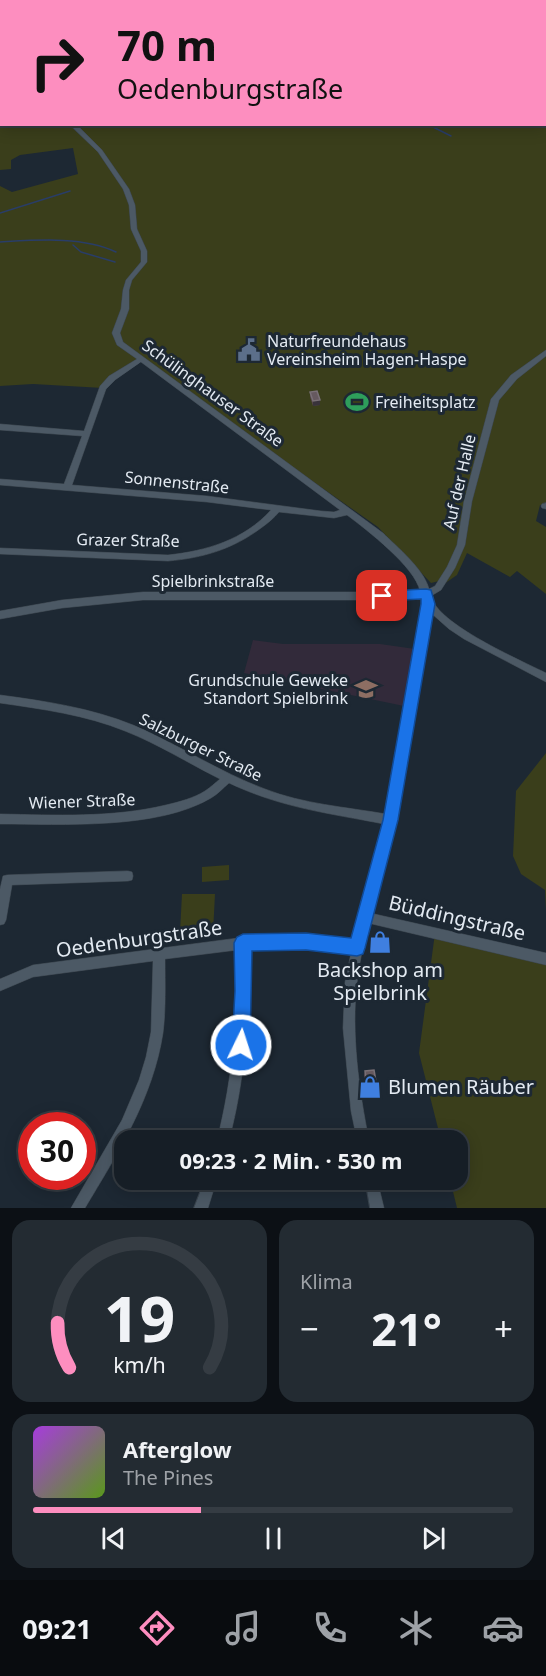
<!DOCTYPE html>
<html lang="de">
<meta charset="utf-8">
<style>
:root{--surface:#161e26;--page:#232b32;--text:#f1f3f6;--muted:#9ea2a7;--line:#353c43;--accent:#fd8ebf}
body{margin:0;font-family:"Noto Sans",sans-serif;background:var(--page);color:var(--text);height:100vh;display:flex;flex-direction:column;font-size:22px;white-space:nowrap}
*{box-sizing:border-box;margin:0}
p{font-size:20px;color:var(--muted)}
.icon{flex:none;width:33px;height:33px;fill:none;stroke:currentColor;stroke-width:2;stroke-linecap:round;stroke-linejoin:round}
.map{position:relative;height:1208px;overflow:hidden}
.details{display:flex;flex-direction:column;gap:12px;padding:12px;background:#0c1015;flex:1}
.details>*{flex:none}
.guide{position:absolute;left:0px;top:0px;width:546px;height:126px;box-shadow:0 3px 15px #0003,0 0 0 2px var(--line);background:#fd8ebf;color:#111;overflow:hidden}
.speed{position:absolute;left:18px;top:1112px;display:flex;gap:12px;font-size:30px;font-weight:700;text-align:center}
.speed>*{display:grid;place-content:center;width:78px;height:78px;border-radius:50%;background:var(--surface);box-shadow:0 3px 15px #0003,0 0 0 2px var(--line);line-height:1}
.speed .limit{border:9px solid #d22;background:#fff;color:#111}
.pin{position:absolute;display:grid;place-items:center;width:51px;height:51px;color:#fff;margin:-26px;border-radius:12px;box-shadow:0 3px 9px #0006}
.me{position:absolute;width:66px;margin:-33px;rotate:4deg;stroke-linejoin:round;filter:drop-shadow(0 0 4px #0008)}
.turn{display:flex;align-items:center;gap:21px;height:126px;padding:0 18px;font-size:27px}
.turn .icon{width:78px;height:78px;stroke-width:2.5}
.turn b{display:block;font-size:42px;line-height:51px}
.big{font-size:45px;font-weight:700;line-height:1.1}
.details .tile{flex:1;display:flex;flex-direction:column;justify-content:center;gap:9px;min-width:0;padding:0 21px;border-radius:18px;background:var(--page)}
.details .dial{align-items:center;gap:0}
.dial svg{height:156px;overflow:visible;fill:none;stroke:var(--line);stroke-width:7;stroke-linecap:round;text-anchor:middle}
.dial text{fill:var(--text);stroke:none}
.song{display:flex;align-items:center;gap:18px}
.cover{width:72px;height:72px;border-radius:9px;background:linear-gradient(135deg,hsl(280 70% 55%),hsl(90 70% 35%))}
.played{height:6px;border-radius:3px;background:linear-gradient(90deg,var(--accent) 35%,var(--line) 35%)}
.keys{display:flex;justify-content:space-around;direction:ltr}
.heat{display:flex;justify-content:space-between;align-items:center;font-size:33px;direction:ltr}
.details .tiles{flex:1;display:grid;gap:12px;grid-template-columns:1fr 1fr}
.tile:last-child{grid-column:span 2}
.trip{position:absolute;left:114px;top:1130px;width:354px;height:60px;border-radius:18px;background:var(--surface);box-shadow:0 3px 15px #0003,0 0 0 2px var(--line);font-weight:700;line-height:60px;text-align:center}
.dock{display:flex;height:96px;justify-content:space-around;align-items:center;background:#090c0f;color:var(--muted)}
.dock .icon{width:42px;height:42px}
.dock .active{color:var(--accent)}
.dock b{font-size:27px;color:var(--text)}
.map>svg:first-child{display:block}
</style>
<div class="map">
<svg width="546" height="1208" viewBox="0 0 546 1208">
<rect width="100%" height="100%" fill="#1d2833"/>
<path fill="#322a3a" d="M253 640 283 644H380L415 649 404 706 244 673Z"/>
<g fill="#3a3e1b">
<path d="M263 0H546V505H540L536 521 546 527V594L517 571 510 577 467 553 457 575 444 584 439 581 431 583 378 527 141 361 103 388 33 384 0 386V186L12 192 78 174 73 148 20 155 11 160V169L0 170V91L2 124H544V2Z"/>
<path d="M546 753V910L545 890 521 874 513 856 516 791Z"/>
<path d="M229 865V880L202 882V867Z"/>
<path d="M182 894H215L213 933 180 932Z"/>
<path d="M435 933 546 957V1208H457L450 1179H458V1140H441L419 1053Z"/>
</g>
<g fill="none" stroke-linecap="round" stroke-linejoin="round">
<g stroke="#293d68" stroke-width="1.5">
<path d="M434 2 438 0"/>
<path d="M427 124 451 136"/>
<path d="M0 213 70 191"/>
<path d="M0 242C36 240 83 236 116 252"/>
<path d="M73 245 81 252 115 262"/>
</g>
<g stroke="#3b454e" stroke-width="1">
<g id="minor">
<rect x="0" y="16" width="2" height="4"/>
<path d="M69 124H76L102 150 129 189 135 205 137 229 147 251V262L132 280 129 290V309L120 333 123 342 383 533C397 547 424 569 429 589L435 586 447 567 457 545 464 501 491 399 511 375 546 350V356L517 379 499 400 472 501 465 545 455 568 441 590 431 596C437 624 520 660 546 673V682L464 639 449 629 431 613 395 820 370 913 546 953V965L368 923C364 943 359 963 357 983 351 1032 359 1091 369 1140H357L351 1111 343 1028 345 982 351 953C317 948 283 944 249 948 249 1013 246 1077 229 1140H217C233 1077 238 1014 237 950L165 959C165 984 166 1009 163 1033 153 1098 118 1153 85 1208H71L122 1120 139 1080 146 1057 151 1032 153 961 33 977 0 991V979L33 965 155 949 159 947 162 948 261 935H306L353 942 359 912 384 824C328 813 282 808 229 783 223 788 218 794 211 798 157 830 62 824 0 824V814C55 815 112 818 166 805 179 802 194 798 205 791 211 787 215 783 220 779 188 763 158 744 125 731 86 715 42 709 0 703V695C45 701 91 708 133 725 178 744 219 772 265 789 303 804 346 807 386 814L424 604 422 598 397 600H143L62 608 0 619V611L62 600 143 592H397L420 591C415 567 367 530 347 515L334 518 279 512C274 518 268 523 261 528 233 549 203 558 168 561L0 554V548L168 555C206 551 244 540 271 510L207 502 0 485V479L64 484 82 436 0 430V424L84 431 100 386 109 376 137 359 117 345 112 333 121 309 123 290 126 280 141 262V251L131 229 129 205 123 189 98 152ZM141 362 340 510 334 512 321 511 207 496 72 485 106 389 115 380Z"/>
<path d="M546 503V509L542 508 541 506 542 504Z"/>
<path d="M128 871 132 872 133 876 132 880 128 881 12 885 6 920 4 924 0 925V889L3 876 7 875Z"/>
<path d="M205 1179H217L208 1208H194Z"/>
<path d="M365 1179H377L384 1208H370Z"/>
</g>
</g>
<use href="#minor" fill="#4c5965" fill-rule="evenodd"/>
</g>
<g fill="#57474d">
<path d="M310 392 320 405 313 406 310 397Z"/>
<path d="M365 1071 378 1093 376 1098H367L364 1076Z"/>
</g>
<path fill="#39333b" d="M320 400V405L313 406V401Z"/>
<g fill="#66595f" stroke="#797076" stroke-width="1.5">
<path d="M317 391 320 400 313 401 310 392Z"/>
<path d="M374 1070 378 1093 368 1094 365 1071Z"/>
</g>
<path fill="#1a73e8" stroke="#114b97" stroke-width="1.5" d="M426 589 431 590 435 604 398 820 365 948 363 954 357 956 306 950 252 951 250 1045 247 1051 241 1054 235 1051 232 1045 235 991 234 943 237 937 243 934 306 933 351 938 383 820 421 604V599L382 601 376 596 382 591Z"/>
<defs>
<g id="civic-bare" transform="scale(1.8)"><path d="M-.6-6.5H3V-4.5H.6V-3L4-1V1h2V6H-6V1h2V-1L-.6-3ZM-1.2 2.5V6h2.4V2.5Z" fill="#5c6f8a" stroke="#1d2833" stroke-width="2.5" paint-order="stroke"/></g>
<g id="stadium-bare" transform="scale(1.8)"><path d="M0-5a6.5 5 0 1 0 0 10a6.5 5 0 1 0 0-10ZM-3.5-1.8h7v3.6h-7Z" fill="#2e9e5b" stroke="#1d2833" stroke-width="2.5" paint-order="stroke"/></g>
<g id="school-bare" transform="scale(1.8)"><path d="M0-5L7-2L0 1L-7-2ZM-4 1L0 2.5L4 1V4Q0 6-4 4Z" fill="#8d6e63" stroke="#1d2833" stroke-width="2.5" paint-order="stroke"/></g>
<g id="shop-bare" transform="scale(1.8)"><path d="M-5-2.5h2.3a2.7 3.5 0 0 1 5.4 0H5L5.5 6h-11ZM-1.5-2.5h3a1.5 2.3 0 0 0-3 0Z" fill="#3f7fe0" stroke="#1d2833" stroke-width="2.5" paint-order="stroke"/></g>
</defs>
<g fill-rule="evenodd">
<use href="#civic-bare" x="249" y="350"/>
<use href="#stadium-bare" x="357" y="402"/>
<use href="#school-bare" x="366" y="689"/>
<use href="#shop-bare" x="380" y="942"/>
<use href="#shop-bare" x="370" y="1087"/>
</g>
<g text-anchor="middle" stroke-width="6" stroke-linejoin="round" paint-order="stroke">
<g font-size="16" fill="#e3eaf2" stroke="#1d2833" text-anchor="start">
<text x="267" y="347">Naturfreundehaus<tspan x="267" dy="18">Vereinsheim Hagen-Haspe</tspan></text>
<text x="375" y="408">Freiheitsplatz</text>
<text x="348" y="686" text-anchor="end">Grundschule Geweke<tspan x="348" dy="18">Standort Spielbrink</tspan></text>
</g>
<g font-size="16" fill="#e3eaf2" stroke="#1d2833">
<text transform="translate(213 393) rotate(36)" y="6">Schülinghauser Straße</text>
<text transform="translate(177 482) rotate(6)" y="6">Sonnenstraße</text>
<text transform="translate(459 482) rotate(-77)" y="6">Auf der Halle</text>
<text transform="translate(128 540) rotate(1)" y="6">Grazer Straße</text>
<text x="213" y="587">Spielbrinkstraße</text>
<text transform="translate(201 747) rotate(26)" y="6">Salzburger Straße</text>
<text transform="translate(82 801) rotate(-2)" y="6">Wiener Straße</text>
</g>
<g font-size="20" fill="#e3eaf2" stroke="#1d2833">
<text transform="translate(457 918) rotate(13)" y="7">Büddingstraße</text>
<text transform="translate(139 939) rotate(-8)" y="7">Oedenburgstraße</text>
</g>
<g font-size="20" fill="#e3eaf2" stroke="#1d2833">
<text x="380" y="977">Backshop am<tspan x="380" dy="23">Spielbrink</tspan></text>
<text x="388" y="1094" text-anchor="start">Blumen Räuber</text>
</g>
</g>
</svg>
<div class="speed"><div class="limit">30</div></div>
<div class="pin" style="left:382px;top:596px;background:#d93025"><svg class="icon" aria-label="arrive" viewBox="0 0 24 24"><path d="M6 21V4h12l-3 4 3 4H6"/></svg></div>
<svg class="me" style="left:241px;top:1045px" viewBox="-20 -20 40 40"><circle r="17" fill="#1a73e8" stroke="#fff" stroke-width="3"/><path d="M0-11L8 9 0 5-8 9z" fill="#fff"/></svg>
<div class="trip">09:23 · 2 Min. · 530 m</div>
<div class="guide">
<div class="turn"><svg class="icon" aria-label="right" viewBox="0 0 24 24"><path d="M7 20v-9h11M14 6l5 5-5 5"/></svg><div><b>70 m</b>Oedenburgstraße</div></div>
</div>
</div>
<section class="details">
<div class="tiles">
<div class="tile dial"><svg viewBox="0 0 100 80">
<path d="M14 69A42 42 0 1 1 86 69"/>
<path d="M14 69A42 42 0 0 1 8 46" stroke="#fd8ebf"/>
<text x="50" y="56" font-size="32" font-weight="700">19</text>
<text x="50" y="72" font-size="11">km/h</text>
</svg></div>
<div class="tile"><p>Klima</p>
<div class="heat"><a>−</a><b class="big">21°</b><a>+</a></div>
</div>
<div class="tile">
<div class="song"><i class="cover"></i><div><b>Afterglow</b><p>The Pines</p></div></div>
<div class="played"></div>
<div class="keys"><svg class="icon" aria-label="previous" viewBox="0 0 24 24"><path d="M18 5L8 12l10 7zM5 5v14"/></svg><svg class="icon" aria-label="pause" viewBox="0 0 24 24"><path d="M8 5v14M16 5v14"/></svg><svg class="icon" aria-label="next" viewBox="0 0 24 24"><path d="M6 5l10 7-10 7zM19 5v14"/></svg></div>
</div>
</div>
</section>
<nav class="dock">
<b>09:21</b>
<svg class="icon active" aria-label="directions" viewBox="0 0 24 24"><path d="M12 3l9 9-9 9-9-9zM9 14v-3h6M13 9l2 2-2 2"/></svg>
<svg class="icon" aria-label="music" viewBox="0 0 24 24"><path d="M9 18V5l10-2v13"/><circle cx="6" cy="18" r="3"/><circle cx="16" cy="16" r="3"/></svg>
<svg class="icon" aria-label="phone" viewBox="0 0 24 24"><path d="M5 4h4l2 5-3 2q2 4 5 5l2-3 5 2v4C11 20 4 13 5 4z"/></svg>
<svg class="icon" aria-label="climate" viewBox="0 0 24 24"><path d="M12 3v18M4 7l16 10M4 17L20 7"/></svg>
<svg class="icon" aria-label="car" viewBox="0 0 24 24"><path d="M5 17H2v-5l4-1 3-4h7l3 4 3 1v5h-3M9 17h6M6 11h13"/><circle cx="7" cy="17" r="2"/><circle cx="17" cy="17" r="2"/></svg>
</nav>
